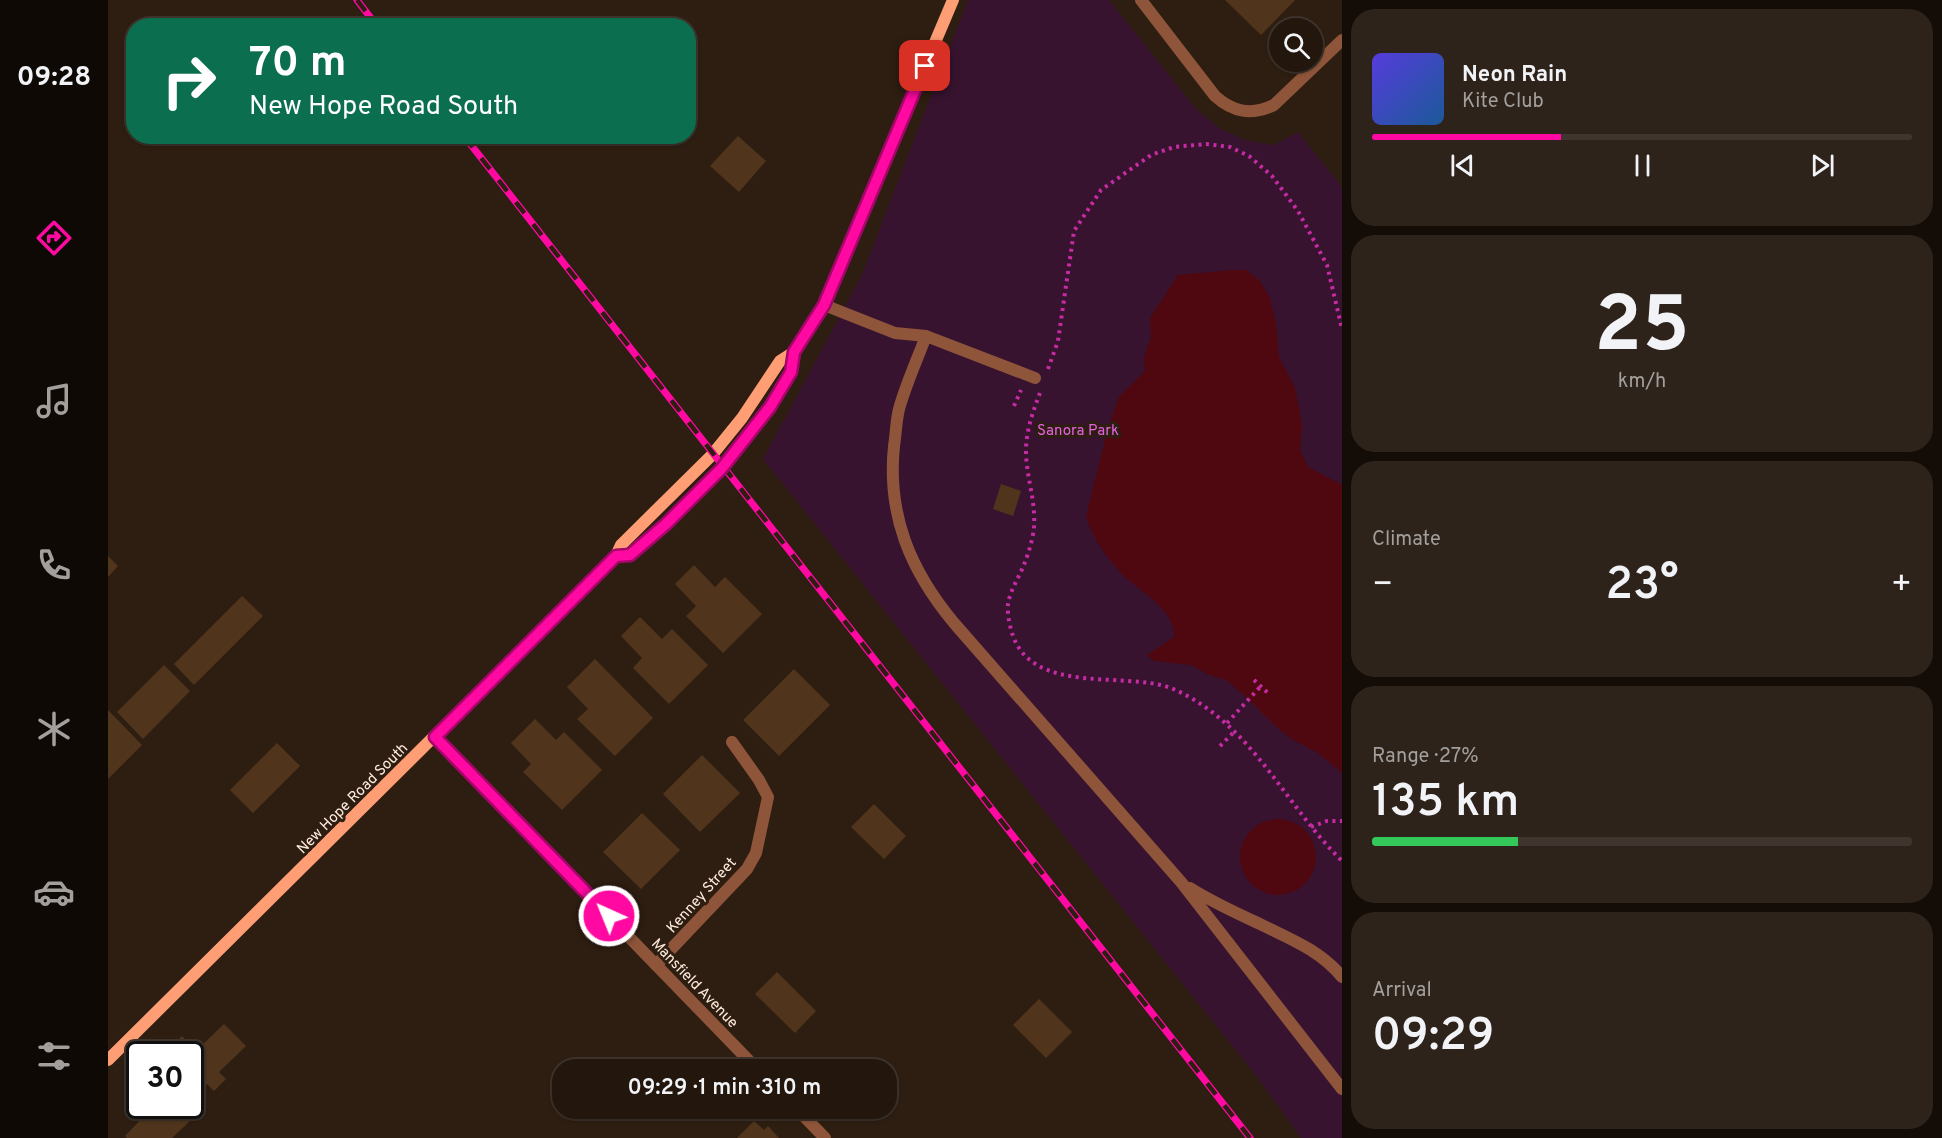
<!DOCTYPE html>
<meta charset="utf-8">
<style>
:root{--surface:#22160d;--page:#2e231b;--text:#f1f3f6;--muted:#a29f9d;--line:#3f352e;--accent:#ff09a2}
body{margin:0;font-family:Overpass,sans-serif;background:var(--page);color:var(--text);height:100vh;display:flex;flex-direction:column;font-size:22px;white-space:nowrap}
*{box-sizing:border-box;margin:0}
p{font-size:20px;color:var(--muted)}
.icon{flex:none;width:33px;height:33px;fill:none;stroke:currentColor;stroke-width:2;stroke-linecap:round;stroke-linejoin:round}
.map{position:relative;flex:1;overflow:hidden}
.drawer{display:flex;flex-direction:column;gap:9px;padding:9px;background:#130c07;width:600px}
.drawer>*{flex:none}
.banner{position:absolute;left:18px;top:18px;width:570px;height:126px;border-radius:24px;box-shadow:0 2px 4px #0004,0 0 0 2px var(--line);background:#0b6e4f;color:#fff;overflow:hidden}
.fabs{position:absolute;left:1161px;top:18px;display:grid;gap:12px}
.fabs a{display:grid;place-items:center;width:54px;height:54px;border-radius:50%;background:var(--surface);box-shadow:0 2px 4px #0004,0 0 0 2px var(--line);font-size:30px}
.speed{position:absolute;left:18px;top:1041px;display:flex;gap:12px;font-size:30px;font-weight:700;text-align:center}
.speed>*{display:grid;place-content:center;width:78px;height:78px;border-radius:50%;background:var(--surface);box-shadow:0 2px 4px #0004,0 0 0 2px var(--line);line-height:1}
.speed .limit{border:3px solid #111;border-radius:9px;background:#fff;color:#111}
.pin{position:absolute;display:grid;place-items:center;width:51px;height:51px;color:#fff;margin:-26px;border-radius:12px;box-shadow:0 3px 9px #0006}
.me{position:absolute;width:66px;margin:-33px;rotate:316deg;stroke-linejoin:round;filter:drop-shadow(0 0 4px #0008)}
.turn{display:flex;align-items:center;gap:21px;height:126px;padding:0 24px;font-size:27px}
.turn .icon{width:78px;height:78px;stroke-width:2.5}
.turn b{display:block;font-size:42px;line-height:51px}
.big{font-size:45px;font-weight:600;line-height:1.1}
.drawer .card{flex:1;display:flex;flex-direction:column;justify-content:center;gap:9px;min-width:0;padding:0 21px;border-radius:24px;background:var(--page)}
.drawer .dial{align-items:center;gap:0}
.dial b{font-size:78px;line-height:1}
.song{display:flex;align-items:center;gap:18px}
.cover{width:72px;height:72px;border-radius:9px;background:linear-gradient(135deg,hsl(250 70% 55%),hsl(210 70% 35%))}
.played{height:6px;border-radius:3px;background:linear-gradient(90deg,var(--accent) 35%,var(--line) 35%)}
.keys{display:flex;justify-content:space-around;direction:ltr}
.heat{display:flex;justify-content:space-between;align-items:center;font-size:33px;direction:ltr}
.charge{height:9px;border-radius:4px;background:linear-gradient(90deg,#34c759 27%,var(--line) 0)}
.trip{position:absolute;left:444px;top:1059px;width:345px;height:60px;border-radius:24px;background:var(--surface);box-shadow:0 2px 4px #0004,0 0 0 2px var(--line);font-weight:600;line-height:60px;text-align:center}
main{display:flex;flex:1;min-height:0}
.tabs{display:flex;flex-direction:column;width:108px;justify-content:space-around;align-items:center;background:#0e0905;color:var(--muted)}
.tabs .icon{width:42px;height:42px}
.tabs .selected{color:var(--accent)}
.tabs b{font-size:27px;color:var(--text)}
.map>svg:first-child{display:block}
</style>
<main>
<nav class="tabs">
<b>09:28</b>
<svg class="icon selected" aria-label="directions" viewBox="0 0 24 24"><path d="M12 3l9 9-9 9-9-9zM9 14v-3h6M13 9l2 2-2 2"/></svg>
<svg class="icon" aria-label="music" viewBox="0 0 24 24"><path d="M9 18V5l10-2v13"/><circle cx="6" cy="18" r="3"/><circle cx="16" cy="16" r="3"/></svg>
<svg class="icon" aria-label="phone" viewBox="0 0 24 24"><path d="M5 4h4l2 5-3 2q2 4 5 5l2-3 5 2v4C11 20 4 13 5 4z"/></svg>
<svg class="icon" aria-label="climate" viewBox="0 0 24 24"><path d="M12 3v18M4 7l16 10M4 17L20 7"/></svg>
<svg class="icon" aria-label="car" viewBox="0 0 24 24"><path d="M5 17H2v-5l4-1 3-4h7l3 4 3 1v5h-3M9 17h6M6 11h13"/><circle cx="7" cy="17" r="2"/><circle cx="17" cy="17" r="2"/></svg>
<svg class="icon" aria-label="filters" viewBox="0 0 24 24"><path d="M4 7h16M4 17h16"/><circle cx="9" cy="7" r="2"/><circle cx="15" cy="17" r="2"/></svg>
</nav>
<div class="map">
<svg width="1234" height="1138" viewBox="0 0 1234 1138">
<rect width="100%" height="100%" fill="#2e1e11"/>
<path fill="#38132f" d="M860 0H1001L1088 109 1111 128 1137 140 1166 145 1190 132 1234 187V1138H1193L1150 1078 655 459 754 275Z"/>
<g fill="#4f080f">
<path d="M1124 270H1138L1151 280 1162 298 1168 323 1171 357 1187 388 1194 424 1192 450 1200 467 1234 485V773L1210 753 1185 740 1167 726 1135 694 1118 680 1101 675 1083 665 1046 661 1039 655 1066 637C1068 609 1029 590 1012 572 997 555 985 538 978 517L1000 428 1011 397 1037 371 1036 357 1043 338 1042 318 1070 275Z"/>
<circle cx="1170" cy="857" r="38"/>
</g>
<g fill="#50351c">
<path d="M1117 0H1187L1153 35Z"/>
<path d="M630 136 658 161 631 192 602 166Z"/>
<path d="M893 484 913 491 905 516 885 509Z"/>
<path d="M0 556 10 566 0 577Z"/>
<path d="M586 565 607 587 617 577 654 614 615 653 578 616 588 606 567 584Z"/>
<path d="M134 596 155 616 86 685 66 664Z"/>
<path d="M532 617 554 639 564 629 600 665 561 704 525 668 534 658 513 636Z"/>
<path d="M487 659 545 718 507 756 469 719 480 709 459 687Z"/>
<path d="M56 665 82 691 35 739 9 712Z"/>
<path d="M686 669 722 705 671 756 635 720Z"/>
<path d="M0 710 34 745 0 779Z"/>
<path d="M427 719 448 740 456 732 494 770 454 810 415 772 423 764 403 743Z"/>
<path d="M169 743 192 766 145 813 122 790Z"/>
<path d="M594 755 632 793 592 832 555 794Z"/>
<path d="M766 804 798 836 776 859 743 827Z"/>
<path d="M534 813 572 850 533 889 495 852Z"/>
<path d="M669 972 708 1011 687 1033 647 994Z"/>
<path d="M931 999 964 1032 938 1058 905 1025Z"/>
<path d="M116 1024 138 1046 111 1072 118 1079 106 1091 99 1084 89 1094 82 1088V1054H73L64 1046 74 1036 88 1051Z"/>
<path d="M38 1106H68L83 1120 64 1138H19L17 1136 40 1112 36 1108Z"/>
<path d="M646 1121 656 1130 660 1126 671 1138H629Z"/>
</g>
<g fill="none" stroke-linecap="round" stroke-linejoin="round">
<g stroke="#c62ba4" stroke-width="4" stroke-dasharray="3 4.5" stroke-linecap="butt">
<path d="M940 369 950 341 966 231 993 190 1043 155 1066 147 1098 144 1122 147 1141 156 1164 176 1190 211 1219 265 1234 329"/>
<path d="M932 393C925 411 918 431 918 451 918 476 928 501 926 527 925 538 921 552 917 562 912 576 902 590 900 604 899 614 902 627 905 636 926 694 1013 672 1060 687 1069 690 1080 696 1088 701 1151 740 1182 810 1234 861"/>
<path d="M906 406 913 390"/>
<path d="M1146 680 1160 693"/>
<path d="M1119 723 1153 686"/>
<path d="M1112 746 1127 731"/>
<path d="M1203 827 1219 821H1234"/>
</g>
<g stroke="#8f553a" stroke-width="12">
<path d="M1033 0 1107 96C1125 112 1143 116 1166 105L1234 40"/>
<path d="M716 305 787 333 818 336 927 378"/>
<path d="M818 336C809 360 798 384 791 409 788 421 788 434 786 446 779 515 802 570 846 623L1073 882 1234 1089"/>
<path d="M1082 888C1104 902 1128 913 1152 924 1182 939 1212 950 1234 977"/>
</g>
<g stroke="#8f553a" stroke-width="12">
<path d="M327 737 650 1070"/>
<path d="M548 965 639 869 648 853 660 797 651 780 624 742"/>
<path d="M688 1108 717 1138"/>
</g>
<g stroke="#ff9e74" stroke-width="12">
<path d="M508 556 522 555 558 524 614 468 662 407 683 372 686 352"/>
<path d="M0 1060 508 556 513 545 604 455 634 418 672 361 686 352 716 305 845 0"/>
</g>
<g stroke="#ff09a2" stroke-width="7">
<g id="rail">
<path d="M249 0 269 26"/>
<path d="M356 136 1142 1138"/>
</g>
</g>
<use href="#rail" stroke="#2e1e11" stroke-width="4.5" stroke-dasharray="14" stroke-linecap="butt"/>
</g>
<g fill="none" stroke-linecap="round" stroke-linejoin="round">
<g stroke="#a60669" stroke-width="15">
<path id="route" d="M501 916 327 737 508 556 522 555 558 524 614 468 662 407 683 372 686 352 716 305 817 66"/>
</g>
<use href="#route" stroke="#ff09a2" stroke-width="10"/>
</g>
<g text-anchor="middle" stroke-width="6" stroke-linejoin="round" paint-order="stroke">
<g font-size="15" fill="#e762e3" stroke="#2e1e11">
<text x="970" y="435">Sanora Park</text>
</g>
<g font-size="15" fill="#ffebdd" stroke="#2e1e11">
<text transform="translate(244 798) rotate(-45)" y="5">New Hope Road South</text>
<text transform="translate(593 895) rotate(-48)" y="5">Kenney Street</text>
<text transform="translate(587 983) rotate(46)" y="5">Mansfield Avenue</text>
</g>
</g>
</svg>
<div class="fabs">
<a><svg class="icon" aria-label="search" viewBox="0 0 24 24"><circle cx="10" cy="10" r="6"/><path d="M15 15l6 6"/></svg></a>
</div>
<div class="speed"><div class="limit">30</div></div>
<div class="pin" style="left:817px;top:66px;background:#d93025"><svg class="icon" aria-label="arrive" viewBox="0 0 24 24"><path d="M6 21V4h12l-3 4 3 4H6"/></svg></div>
<svg class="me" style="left:501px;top:916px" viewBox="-20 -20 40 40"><circle r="17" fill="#ff09a2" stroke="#fff" stroke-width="3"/><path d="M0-11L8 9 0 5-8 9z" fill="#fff"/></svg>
<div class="trip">09:29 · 1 min · 310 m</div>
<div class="banner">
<div class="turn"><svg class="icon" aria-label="right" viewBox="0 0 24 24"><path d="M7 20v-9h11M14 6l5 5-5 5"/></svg><div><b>70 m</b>New Hope Road South</div></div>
</div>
</div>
<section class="drawer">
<div class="card">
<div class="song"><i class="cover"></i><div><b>Neon Rain</b><p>Kite Club</p></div></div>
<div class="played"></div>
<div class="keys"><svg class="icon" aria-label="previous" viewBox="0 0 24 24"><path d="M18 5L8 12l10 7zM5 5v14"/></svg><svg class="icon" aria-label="pause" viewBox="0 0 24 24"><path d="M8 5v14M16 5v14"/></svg><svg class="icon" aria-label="next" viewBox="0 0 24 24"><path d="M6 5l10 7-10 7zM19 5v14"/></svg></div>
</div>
<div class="card dial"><b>25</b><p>km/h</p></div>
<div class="card"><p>Climate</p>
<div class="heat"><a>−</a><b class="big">23°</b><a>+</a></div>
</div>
<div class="card"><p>Range · 27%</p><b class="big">135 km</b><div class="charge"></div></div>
<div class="card"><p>Arrival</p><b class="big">09:29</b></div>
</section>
</main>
